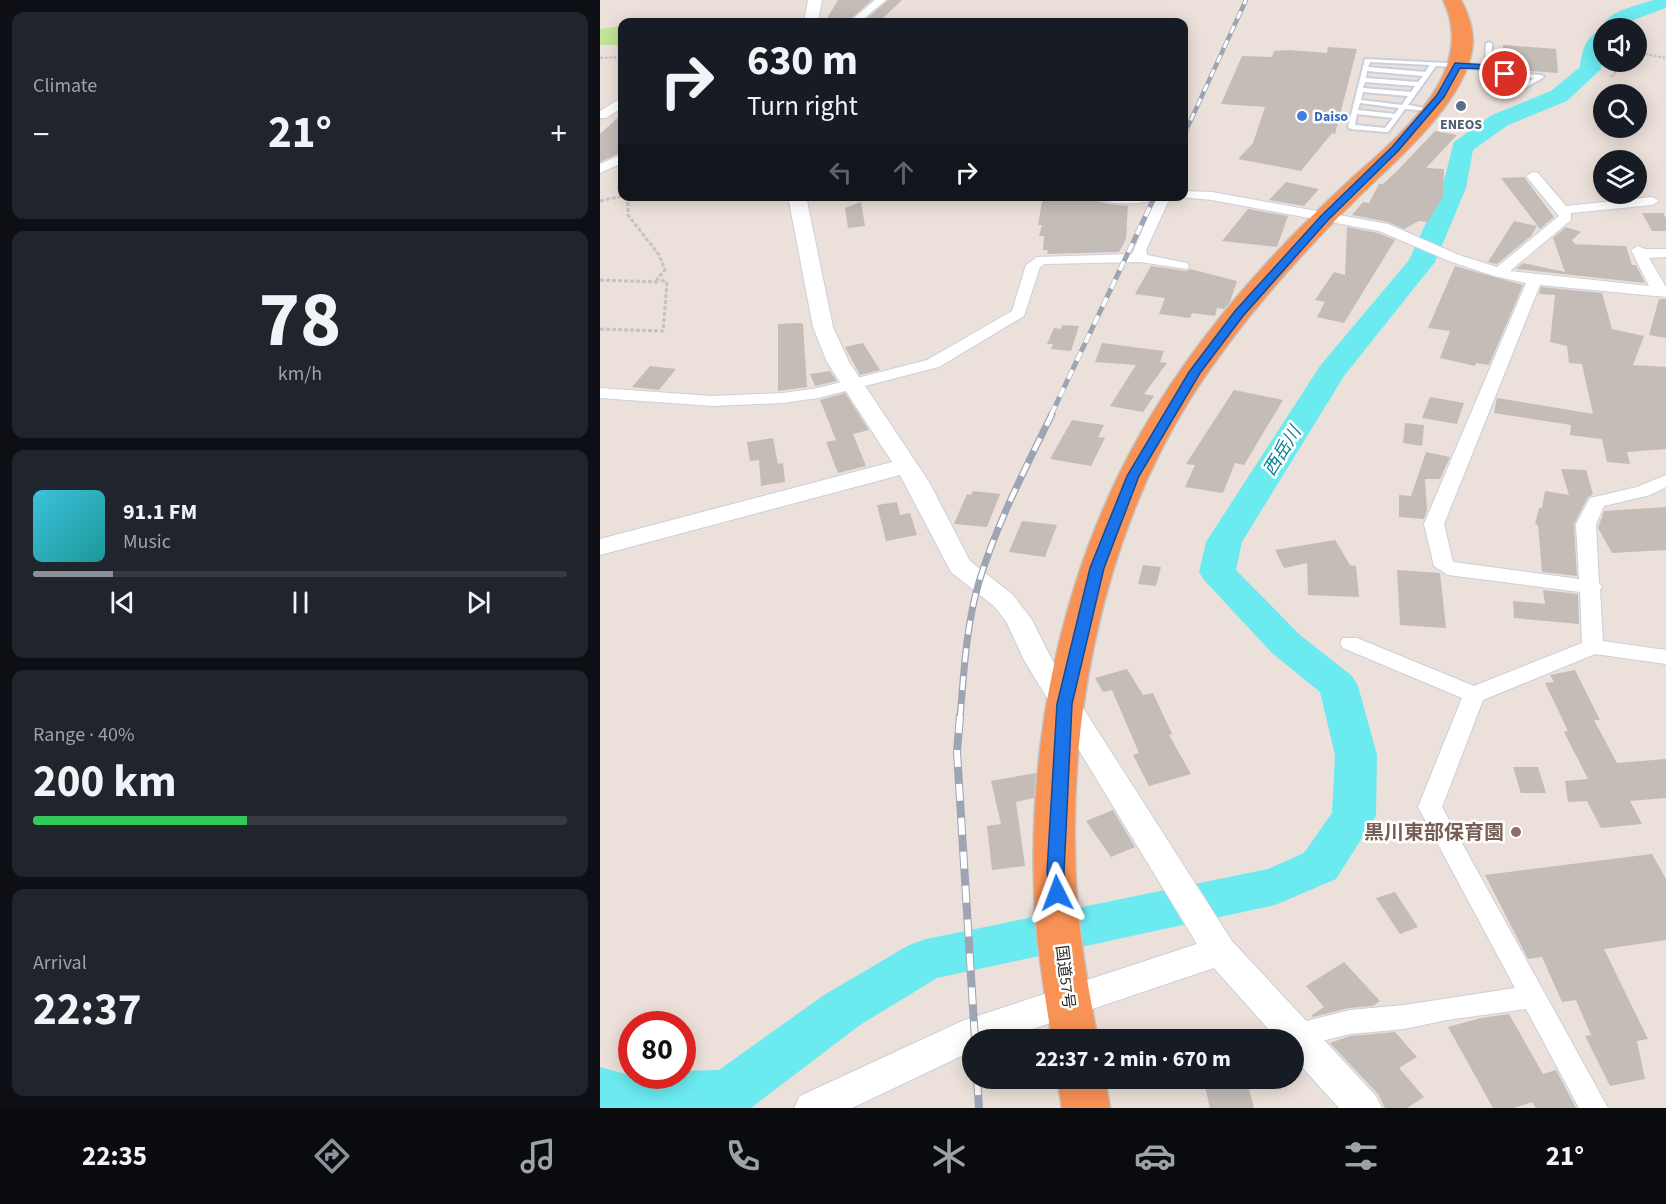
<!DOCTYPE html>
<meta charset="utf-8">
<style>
:root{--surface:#171b24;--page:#20242c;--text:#f1f3f6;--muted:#9ea1a6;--line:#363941;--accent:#8c9099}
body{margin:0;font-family:"Source Sans 3","Noto Sans JP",sans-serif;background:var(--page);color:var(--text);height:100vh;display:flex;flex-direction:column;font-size:22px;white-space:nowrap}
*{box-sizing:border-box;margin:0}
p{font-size:20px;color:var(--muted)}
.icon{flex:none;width:33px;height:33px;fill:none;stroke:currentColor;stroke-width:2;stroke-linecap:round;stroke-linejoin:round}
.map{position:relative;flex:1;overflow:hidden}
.side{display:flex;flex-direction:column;gap:12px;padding:12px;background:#0d0f14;width:600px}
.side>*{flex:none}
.hud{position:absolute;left:18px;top:18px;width:570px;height:183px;border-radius:12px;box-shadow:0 3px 15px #0003;background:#171b24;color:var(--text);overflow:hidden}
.controls{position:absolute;left:993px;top:18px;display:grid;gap:12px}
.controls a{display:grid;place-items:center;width:54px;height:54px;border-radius:50%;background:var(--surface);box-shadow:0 3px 15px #0003;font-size:30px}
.speed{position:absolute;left:18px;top:1011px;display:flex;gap:12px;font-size:30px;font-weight:700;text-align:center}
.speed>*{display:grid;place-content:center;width:78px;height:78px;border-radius:50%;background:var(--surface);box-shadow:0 3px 15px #0003;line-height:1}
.speed .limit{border:9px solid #d22;background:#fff;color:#111}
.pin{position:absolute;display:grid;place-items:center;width:51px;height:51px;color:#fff;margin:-26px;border:3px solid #fff;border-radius:50%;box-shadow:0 2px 6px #0007}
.me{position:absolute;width:66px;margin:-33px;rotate:357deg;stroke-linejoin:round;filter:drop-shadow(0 0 4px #0008)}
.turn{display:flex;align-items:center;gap:21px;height:126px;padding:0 30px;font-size:27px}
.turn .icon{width:78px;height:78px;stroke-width:2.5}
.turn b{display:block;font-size:42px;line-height:51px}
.lanes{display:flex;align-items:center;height:57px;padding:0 30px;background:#0003;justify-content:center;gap:30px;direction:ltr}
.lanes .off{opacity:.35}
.big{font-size:45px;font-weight:700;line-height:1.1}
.side .card{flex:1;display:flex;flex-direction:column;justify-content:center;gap:9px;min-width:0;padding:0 21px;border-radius:12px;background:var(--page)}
.side .dial{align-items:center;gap:0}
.dial b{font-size:78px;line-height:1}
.song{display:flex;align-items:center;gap:18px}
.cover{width:72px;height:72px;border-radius:9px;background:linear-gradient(135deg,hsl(190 70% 55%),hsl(180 70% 35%))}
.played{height:6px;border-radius:3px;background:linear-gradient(90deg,var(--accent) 15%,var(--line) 15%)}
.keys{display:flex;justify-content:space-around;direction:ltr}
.heat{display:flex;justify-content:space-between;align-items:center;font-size:33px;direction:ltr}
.charge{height:9px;border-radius:4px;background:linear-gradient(90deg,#34c759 40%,var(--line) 0)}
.trip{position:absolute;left:362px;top:1029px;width:342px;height:60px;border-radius:30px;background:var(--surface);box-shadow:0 3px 15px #0003;font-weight:700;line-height:60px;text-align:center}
.tab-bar{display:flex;height:96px;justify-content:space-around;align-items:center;background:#090b0e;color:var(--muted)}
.tab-bar .icon{width:42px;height:42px}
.tab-bar .active{color:var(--accent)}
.tab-bar b{font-size:27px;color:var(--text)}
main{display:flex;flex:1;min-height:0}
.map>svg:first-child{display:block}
</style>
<main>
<section class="side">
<div class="card"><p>Climate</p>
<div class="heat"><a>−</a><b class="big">21°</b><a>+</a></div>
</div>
<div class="card dial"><b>78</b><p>km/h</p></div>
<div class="card">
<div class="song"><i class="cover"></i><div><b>91.1 FM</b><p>Music</p></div></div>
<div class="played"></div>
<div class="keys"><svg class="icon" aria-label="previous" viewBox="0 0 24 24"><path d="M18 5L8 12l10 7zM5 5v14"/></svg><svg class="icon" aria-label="pause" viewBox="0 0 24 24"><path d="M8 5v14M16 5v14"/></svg><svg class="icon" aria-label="next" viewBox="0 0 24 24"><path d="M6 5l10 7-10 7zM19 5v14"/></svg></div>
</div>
<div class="card"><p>Range · 40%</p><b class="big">200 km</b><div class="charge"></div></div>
<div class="card"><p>Arrival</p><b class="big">22:37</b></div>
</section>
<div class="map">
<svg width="1066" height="1108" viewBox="0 0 1066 1108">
<rect width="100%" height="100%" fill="#ece0da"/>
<path fill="#c1e495" d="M22 26V45H0V29Z"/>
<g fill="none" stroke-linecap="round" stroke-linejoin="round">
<path fill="#6beaf0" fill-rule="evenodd" d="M1053 0H1066V8L1028 22 1022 28H1004L1001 69 967 101 908 125 873 150 866 188 835 262 744 376 642 542 636 570 700 635 752 676 758 686 777 755 776 816 736 879 675 905 337 978 260 1025 151 1108H0V1067L32 1076H82V1071L119 1070 224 995 309 945 326 939 668 869 704 853 732 813 735 755 720 692 672 653 604 580 599 572 606 542 720 366 809 260 842 188 854 142 892 115 951 91 980 67C982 51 985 35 1003 30 1001 12 1040 5 1053 0Z"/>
</g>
<g fill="#c4bcb6">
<path d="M238 0H272L247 22H225Z"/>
<path d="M288 0H302L279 22H263Z"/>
<path d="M903 45 956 49 958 73 903 69Z"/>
<path d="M728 47 757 49 735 134 732 133 701 171 638 159 653 143 665 107 621 104 642 56 672 57 674 51 689 50 727 53Z"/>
<path d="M22 114V152L0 162V134Z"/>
<path d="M835 131 857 135 826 168 844 169 843 196 828 222 819 221 804 229 788 222 752 215 763 202 769 203 779 184H783L797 171Z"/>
<path d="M924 177 954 217 940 229 901 178Z"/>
<path d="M686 182 719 189 704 206 669 200Z"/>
<path d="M449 196H482L508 204 528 206 526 239 519 252 447 254 448 250H443L444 236H439L442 225H438L442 202Z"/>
<path d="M261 202 265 226 248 228 245 208Z"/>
<path d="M648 209 688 216 677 247 622 241Z"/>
<path d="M1042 213H1063L1066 218V231H1052Z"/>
<path d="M914 221 937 226 931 236 897 264 888 262Z"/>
<path d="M747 227 778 233 795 240 744 323 717 317 725 302 715 300 734 272 745 275Z"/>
<path d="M966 227 981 232 972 240 975 244H967L1026 246 1032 265H1036L1045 283 916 269 923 263 965 272 953 238Z"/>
<path d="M551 266 587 271 590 269 637 281 630 302 624 309 617 308 615 316 592 313 590 318 559 314 565 298 535 294Z"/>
<path d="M855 266 923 285 889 365 876 363 875 366 840 358 850 331 828 328Z"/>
<path d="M941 287 1002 293 1012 329 1044 336 1033 365 1066 367V449L1027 452 1030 464 1007 462 1002 439 970 435 971 425 894 413 897 398 993 414 982 364 969 363 967 346 950 342 955 295 939 294Z"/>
<path d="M1059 299H1066V338L1049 335Z"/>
<path d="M200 323 203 324 207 387 178 391V324Z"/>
<path d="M462 325 479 326 471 351 451 349 453 344H447L454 328 461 329Z"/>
<path d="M263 343 280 370 260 375 245 347Z"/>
<path d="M502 343 564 351 560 362 567 363 544 394 554 396 543 412 510 406 536 365 495 362Z"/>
<path d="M50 366 76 369 59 390 32 387Z"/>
<path d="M230 371 237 381 215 386 210 374Z"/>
<path d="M634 390 683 400 644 465 635 463 623 493 585 487 595 465 586 464Z"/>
<path d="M245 393 269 430 253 434 266 466 238 473 226 442 236 440 220 400Z"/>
<path d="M830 397 864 403 857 424 822 418Z"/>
<path d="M472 420 504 425 498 437 505 438 491 466 450 459Z"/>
<path d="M805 423 824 425 822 446 803 443Z"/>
<path d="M173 438 178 464 183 463 185 482 161 486 159 460 150 461 147 442Z"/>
<path d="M826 452 850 457 840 479H825L827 510 824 519 799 517V495L811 496Z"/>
<path d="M961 469 986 470 993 494 988 497 974 524 977 576 942 572 938 525 935 524 939 508H942L945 491 969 495Z"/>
<path d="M373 491 400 494 387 527 354 524 367 494 371 495Z"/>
<path d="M297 502 300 515 310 513 317 535 286 541 277 505Z"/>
<path d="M1066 507V550L1012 553 998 528 1004 511Z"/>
<path d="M422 521 457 525 445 557 409 552Z"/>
<path d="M735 540 750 565 756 566 759 597 708 595 707 563 684 568 675 550Z"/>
<path d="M543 565 561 567 556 586 538 584Z"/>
<path d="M797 570 840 573 846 628 800 625Z"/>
<path d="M943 590 978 594 979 624 914 618 913 601 945 604Z"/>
<path d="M527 669 543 695 553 693 572 734 569 735 591 774 549 786 533 755 539 753 512 690 503 692 495 678Z"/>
<path d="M975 670 1000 720H994L1017 763 1066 759V798L1030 801 1042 824 1001 828 987 801 968 802 965 781 988 779 964 732 968 731 945 683 954 682 950 675Z"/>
<path d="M913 767H938L946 793H921Z"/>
<path d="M436 773 434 798 416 802 425 866 392 870 387 826 401 824 391 781Z"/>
<path d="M513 810 535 847 511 857 486 821Z"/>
<path d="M1052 854 1066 879V940L1004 949 1048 1039 1037 1041 1045 1079 1010 1086 985 1036 991 1035 976 1000 962 1002 942 957 928 959 885 875Z"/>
<path d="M795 892 818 927 800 934 776 898Z"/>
<path d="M744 962 780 1001 773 1006 749 1008 713 1017 711 1016 724 1007 706 986Z"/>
<path d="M909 1014 943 1074 956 1070 976 1108H936L932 1102 914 1108H893L848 1027 881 1018Z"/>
<path d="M795 1032 817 1057 799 1068 824 1097 807 1108H785L778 1094 730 1043 750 1036Z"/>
<path d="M603 1078H646L654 1108H610Z"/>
</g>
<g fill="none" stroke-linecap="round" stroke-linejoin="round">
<g stroke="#c9d0db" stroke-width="4">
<path id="service" d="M889 42 892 44 891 71 941 75 944 77 925 88 887 85 884 83 885 69 836 66 808 105 831 109V111L805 109 789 131 787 132 751 129 748 127 765 59 885 65 886 44ZM770 62 830 65 825 72 768 67ZM767 71 823 76 818 82 766 78ZM891 75 934 78 924 84 890 81ZM765 82 815 86 811 92 763 88ZM763 92 808 96 802 105 761 100ZM760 103 799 108 795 114 758 110ZM757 114 793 118 785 128 755 125Z"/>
</g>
<g stroke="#c9d0db" stroke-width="2">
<g id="minor">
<path d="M275 0H286L260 22H249Z"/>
<path d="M18 100H22V108L6 118H0V111Z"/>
<path d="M22 154V163L0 173V164Z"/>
<path d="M933 172 938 173 966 206 1052 197 1059 201 1052 205 971 213V220L910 271 1049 286 1031 250 1038 246 1045 249H1066V257L1049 258 1066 287V297L940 285 844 524 853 562 979 579 976 524 990 498 1037 487 1066 475V487L1050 495 1004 506 996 524 999 583 1002 587 1000 590 1003 641 1066 650V664L995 654 883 700 842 807 1008 1108H979L926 1009 847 1020 804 1029 750 1034 697 1047 693 1046V1040H685L683 1035 687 1026 750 1010 804 1005 915 988 818 807 862 698 743 648 740 643 743 638H757L874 686 982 643 980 592 848 575 834 566 824 524 926 283 894 276 849 261 779 231 612 200 579 197 569 200 546 250 547 255 587 263 589 266 587 269 540 262 445 264 440 267 424 316 339 367 218 398 183 403 112 406 0 398V388L112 396 183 393 218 388 327 360 412 311 426 265 437 257 532 254 555 201C538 203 509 207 496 196H584V191L612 192 788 224 859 255 897 267 959 216 926 176Z"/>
</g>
</g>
<g stroke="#c9d0db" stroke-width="2">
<g id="tertiary">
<path d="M208 0H222L218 22H204Z"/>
<path d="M188 196H206L233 327 249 362 329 482 370 561 413 595 432 620 451 658 632 941 776 1096 782 1108H739L693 1057V1040H678L614 968 400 1040H372V1051L252 1108H194L200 1096 362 1021 597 944 424 660 407 623 395 607 351 572 300 475 0 555V539L292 462 227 362 213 327Z"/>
</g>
</g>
<g stroke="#c3c3c3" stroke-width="3">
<g id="trunk">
<path d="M843 0H861C869 16 875 32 872 50 864 98 809 149 775 181 707 246 641 319 590 399 498 546 463 740 478 912 482 955 490 997 498 1040H452C445 997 438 954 435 911 426 748 460 575 541 433 595 338 671 252 751 179 799 136 879 72 843 0Z"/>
<path d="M457 1078H505L510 1108H462Z"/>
</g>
</g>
<g stroke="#c3c3c3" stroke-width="2" stroke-dasharray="3 1.5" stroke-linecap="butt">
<path d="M1036 52 1066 58"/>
<path d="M0 58 22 57"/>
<path d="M1011 77 1026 62"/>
</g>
<g stroke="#c3c3c3" stroke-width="3" stroke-dasharray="4 2" stroke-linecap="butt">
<path d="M28 196V215L59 255 65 270 57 279 67 282"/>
<path d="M0 201 22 196"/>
<path d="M0 280 60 282"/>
<path d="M0 329 63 331 67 282"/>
</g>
<use href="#service" fill="#fff" fill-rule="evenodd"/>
<use href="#minor" fill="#fff" fill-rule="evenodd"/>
<use href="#tertiary" fill="#fff" fill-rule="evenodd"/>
<use href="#trunk" fill="#f99255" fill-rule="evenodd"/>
<g stroke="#9da5b4" stroke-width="4.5">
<path id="rail-far3" d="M584 135 646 0"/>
</g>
<g stroke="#9da5b4" stroke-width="5">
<path id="rail-far2" d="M451 415 555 196"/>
</g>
<g stroke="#9da5b4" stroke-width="7">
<path id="rail-far1" d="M360 718C364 672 366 626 379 582 397 523 425 469 452 414"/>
</g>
<g stroke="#9da5b4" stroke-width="8">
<g id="rail">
<path d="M360 716 357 752 375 1040"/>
<path d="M377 1078 379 1108"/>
</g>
</g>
<use href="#rail-far3" stroke="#fff" stroke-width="3" stroke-dasharray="8" stroke-linecap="butt"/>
<use href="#rail-far2" stroke="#fff" stroke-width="4" stroke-dasharray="10" stroke-linecap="butt"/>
<use href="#rail-far1" stroke="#fff" stroke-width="4.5" stroke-dasharray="14" stroke-linecap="butt"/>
<use href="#rail" stroke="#fff" stroke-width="6" stroke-dasharray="17" stroke-linecap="butt"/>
</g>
<path fill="#1a73e8" stroke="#114b97" stroke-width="1.5" d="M855 63 888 65 892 67 891 71 909 74C903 78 889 77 883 73V69L860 68 844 97 798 151 728 220 643 316 600 373 539 476 504 568 472 704 464 872 466 893 463 898H451L447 872 457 704 490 568 527 476 589 372 635 311 721 216 792 147 837 95Z"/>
<circle fill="#5c6f8a" stroke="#fff" stroke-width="2" cx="861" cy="106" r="6"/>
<circle fill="#3f7fe0" stroke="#fff" stroke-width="2" cx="702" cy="116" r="6"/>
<circle fill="#8d6e63" stroke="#fff" stroke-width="2" cx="916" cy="832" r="6"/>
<g text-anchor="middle" stroke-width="5" stroke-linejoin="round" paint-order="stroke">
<g font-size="14" font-weight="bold" fill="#366cbe" stroke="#fff" text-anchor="start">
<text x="714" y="121">Daiso</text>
</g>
<g font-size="14" font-weight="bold" fill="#4e5e75" stroke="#fff">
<text x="861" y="129">ENEOS</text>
</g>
<g font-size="16" fill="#292929" stroke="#fff">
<text transform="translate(466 977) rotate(83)" y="6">国道57号</text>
</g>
<g font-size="18" font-style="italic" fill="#0b8294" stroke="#fff">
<text transform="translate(682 451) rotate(-58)" y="6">西岳川</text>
</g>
<g font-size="20" font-weight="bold" fill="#785e54" stroke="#fff" text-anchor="end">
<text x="904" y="839">黒川東部保育園</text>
</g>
</g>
</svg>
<div class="controls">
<a><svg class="icon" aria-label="sound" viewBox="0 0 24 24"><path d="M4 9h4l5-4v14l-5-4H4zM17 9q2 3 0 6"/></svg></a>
<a><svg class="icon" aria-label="search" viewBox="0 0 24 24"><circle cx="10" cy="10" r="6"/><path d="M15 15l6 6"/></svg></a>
<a><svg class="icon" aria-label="layers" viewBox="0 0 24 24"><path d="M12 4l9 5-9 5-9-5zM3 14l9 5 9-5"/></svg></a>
</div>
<div class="speed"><div class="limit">80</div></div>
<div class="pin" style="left:905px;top:74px;background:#d93025"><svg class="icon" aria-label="arrive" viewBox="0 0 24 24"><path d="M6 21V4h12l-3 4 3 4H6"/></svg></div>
<svg class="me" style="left:457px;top:893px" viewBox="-20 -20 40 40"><path d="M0-17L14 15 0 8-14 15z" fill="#1a73e8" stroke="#fff" stroke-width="4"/></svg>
<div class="trip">22:37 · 2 min · 670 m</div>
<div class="hud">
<div class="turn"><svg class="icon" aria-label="right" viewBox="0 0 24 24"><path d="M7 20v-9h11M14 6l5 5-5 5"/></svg><div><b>630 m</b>Turn right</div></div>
<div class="lanes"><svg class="icon off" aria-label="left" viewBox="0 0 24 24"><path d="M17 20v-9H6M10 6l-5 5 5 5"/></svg><svg class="icon off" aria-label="ahead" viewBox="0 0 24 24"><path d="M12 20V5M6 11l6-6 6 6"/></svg><svg class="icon" aria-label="right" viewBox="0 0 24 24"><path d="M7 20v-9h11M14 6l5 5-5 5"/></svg></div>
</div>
</div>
</main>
<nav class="tab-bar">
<b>22:35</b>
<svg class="icon active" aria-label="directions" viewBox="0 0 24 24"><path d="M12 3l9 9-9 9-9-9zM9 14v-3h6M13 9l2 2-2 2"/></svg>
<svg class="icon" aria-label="music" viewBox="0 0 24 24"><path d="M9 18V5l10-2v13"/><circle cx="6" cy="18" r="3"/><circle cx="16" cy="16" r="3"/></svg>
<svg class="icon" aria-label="phone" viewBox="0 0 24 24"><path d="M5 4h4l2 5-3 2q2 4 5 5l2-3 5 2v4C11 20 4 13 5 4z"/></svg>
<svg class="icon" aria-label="climate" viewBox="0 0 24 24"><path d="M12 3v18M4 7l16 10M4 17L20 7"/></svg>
<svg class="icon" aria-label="car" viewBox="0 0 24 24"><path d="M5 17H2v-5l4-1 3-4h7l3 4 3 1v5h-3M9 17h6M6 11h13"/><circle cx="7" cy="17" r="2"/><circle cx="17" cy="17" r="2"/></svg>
<svg class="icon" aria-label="filters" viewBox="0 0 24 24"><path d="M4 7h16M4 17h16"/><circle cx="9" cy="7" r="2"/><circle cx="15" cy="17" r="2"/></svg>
<b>21°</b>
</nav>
